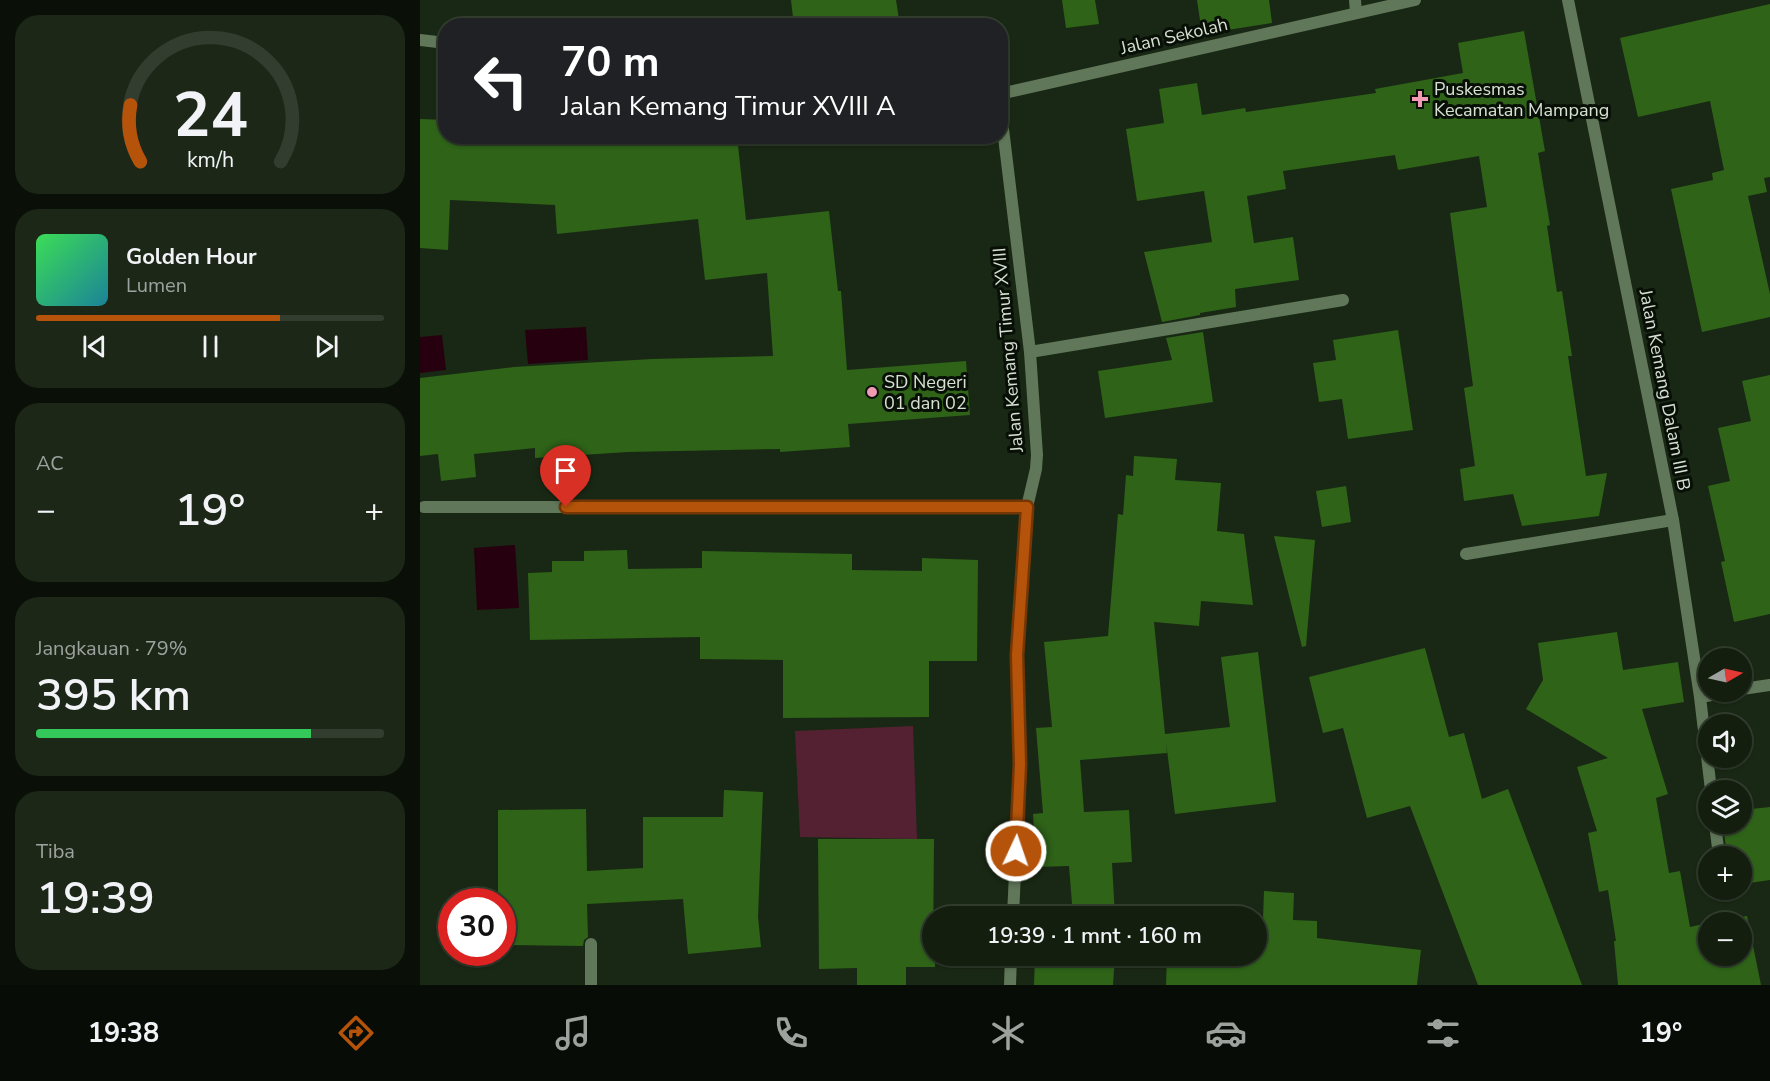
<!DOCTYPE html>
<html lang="id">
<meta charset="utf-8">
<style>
:root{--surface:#131e0f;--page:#1c2718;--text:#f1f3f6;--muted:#9da29e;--line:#323c2f;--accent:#b45309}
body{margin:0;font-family:"Nunito Sans",sans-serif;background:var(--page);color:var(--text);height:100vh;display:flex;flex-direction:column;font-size:22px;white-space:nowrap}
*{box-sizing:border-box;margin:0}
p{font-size:20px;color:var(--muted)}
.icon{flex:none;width:33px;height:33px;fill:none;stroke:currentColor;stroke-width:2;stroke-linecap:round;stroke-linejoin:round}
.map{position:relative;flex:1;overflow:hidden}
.side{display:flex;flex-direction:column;gap:15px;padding:15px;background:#0a1008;width:420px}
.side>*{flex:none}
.banner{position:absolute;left:18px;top:18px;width:570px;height:126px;border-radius:24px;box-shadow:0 2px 4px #0004,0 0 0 2px var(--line);background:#202124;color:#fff;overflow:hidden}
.needle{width:39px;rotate:81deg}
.controls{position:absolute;left:1278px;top:648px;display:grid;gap:12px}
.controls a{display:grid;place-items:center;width:54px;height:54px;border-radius:50%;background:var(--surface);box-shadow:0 2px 4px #0004,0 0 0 2px var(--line);font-size:30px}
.speed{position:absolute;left:18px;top:888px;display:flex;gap:12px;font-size:30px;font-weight:700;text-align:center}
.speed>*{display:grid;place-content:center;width:78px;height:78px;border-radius:50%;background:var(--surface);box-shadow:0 2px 4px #0004,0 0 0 2px var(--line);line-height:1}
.speed .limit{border:9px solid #d22;background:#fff;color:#111}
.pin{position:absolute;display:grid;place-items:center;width:51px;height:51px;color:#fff;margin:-62px -26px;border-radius:50% 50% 50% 0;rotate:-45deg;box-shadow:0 0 6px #0007}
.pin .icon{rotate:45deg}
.me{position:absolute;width:66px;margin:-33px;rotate:3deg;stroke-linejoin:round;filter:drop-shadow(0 0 4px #0008)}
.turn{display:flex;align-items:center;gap:21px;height:126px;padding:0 24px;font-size:27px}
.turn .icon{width:78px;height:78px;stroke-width:2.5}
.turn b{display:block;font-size:42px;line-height:51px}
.big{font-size:45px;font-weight:600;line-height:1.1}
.side .tile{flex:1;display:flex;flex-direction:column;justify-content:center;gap:9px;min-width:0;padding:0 21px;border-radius:24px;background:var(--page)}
.side .dial{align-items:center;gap:0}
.dial svg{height:156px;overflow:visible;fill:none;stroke:var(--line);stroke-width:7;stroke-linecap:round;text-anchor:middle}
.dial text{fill:var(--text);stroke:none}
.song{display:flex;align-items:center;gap:18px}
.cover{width:72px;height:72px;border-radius:9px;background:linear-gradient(135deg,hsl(130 70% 55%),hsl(190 70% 35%))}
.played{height:6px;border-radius:3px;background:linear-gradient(90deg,var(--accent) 70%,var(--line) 70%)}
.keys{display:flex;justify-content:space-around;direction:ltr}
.heat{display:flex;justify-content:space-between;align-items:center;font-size:33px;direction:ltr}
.charge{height:9px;border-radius:4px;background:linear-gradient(90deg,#34c759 79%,var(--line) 0)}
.trip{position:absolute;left:502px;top:906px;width:345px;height:60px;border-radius:30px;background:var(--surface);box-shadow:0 2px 4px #0004,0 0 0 2px var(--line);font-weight:600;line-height:60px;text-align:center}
.tabs{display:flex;height:96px;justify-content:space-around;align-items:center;background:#080c06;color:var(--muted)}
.tabs .icon{width:42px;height:42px}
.tabs .active{color:var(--accent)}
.tabs b{font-size:27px;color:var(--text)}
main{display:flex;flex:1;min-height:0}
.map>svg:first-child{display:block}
</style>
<main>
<section class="side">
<div class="tile dial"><svg viewBox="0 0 100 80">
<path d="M14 69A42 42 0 1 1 86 69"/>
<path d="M14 69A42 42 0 0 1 9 40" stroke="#b45309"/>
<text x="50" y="56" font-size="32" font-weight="700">24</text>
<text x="50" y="72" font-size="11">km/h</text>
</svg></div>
<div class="tile">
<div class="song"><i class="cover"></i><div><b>Golden Hour</b><p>Lumen</p></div></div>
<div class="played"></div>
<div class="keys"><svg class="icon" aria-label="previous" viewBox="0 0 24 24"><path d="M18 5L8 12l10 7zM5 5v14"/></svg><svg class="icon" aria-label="pause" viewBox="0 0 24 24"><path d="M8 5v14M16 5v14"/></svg><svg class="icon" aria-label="next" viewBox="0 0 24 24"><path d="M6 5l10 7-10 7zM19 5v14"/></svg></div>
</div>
<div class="tile"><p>AC</p>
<div class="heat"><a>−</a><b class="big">19°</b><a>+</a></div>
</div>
<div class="tile"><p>Jangkauan · 79%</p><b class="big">395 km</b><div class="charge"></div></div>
<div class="tile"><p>Tiba</p><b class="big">19:39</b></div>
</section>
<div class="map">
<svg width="1350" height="985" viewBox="0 0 1350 985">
<rect width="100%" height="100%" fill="#192814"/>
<path fill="#532132" d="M493 726 497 839 380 837 375 731Z"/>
<g fill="#26000e">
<path d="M166 327 168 360 108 364 105 330Z"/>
<path d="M22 335 26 370 0 373V337Z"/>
<path d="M95 545 99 608 57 610 54 548Z"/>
</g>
<g fill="#2e6318">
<path d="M371 0H476L480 26H374Z"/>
<path d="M642 0H675L679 24 646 28Z"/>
<path d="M777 0H849L852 23 782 34Z"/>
<path d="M1350 4V177L1344 178 1347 192 1328 196 1350 294V317L1282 332 1251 189 1293 180 1292 173 1304 170 1290 101 1218 117 1200 38Z"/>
<path d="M1104 31 1125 151 1118 153 1130 225 1127 226 1137 292 1142 291 1152 356H1148L1166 476 1187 473 1179 516 1102 526 1093 494 1044 501 1040 469 1055 466 1044 388 1053 386 1030 213 1067 207 1059 156 978 170 975 155 863 171 866 189 827 196 834 243 873 237 879 280 815 289 816 307 780 313V315L742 322 724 252 792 242 784 191 717 201 706 129 744 123 739 89 777 83 782 115 825 108 826 112 956 93 955 89 1043 73 1038 43Z"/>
<path d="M0 119 26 120V136H97V143L157 136H317L326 220 409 211 418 291H421L427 370 546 361 550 415 428 424 430 447 360 452V449L208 452 115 458V448L54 454 56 477 21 481 18 454 0 456V378L94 367 232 359 353 356 347 273 285 280 278 219 137 234 135 205 30 200 28 250 0 248Z"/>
<path d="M978 330 993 430 928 439 922 399 899 402 893 363 916 360 913 340Z"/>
<path d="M783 332 793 402 685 418 678 371 752 360 746 338Z"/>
<path d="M1350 375V614L1314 622 1301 562 1305 561 1288 486 1310 481 1298 428 1331 421 1322 381Z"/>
<path d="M714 456 757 459 755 480 801 483 797 531 824 534 833 605 781 601 779 626 734 622 745 734 810 727 801 657 838 652 856 802 755 814 746 742 747 753 660 760 664 812 709 810 712 862 692 863 695 916H653L649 866 616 867 613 814 623 813 616 728 632 727 624 642 688 636 698 514 703 515 706 475 713 476Z"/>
<path d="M926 486 931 522 902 527 896 491Z"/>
<path d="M854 536 895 540 886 646 882 647Z"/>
<path d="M207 550 208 569 282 568V551L432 554V570L502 571V558L558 560 557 661H509V717L363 718V660L280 659V637L110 640 108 573 132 572V561H164V551Z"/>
<path d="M1197 632 1203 670 1258 662 1264 702 1222 709 1248 794 1236 798 1249 873 1260 871 1270 927 1288 923V956H1322V922H1294L1327 916 1341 985H1198L1194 941H1196L1188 890 1179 892 1168 833 1177 831 1157 767 1188 758 1106 709 1123 680 1118 643Z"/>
<path d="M1005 648 1029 737 1044 733 1062 799 1088 789 1162 985H1058L990 806 947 818 923 728 903 733 889 677Z"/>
<path d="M304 790 343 792 338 917 341 947 268 954 263 899 167 904 168 937 164 940 163 946 82 945V902H78V810L166 809 167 871 223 868V817H303Z"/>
<path d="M1350 807V880L1322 884V856H1307L1303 824H1322V810Z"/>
<path d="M398 839H514L513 956H515V967H486V985H437V968L399 969Z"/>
<path d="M844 891 874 893 873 920 897 921V938L1001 950 997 985H746L747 956H837V918L843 919Z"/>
<path d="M615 956H695L693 985H614Z"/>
</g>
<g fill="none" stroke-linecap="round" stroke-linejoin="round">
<g stroke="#607759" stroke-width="12">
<path d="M1046 554 1253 520"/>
<path d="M171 944V985"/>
</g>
<g stroke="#607759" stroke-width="12">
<path d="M935 0 936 13"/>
<path d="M1148 0 1253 520 1280 697 1291 790"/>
<path d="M0 40 26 43"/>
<path d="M580 94 995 0"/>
<path d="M580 104 610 352 617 455 616 469 607 507 597 655 600 764 593 916"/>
<path d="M610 352 923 300"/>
<path d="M4 507H607"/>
<path d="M1322 689 1350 685"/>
<path d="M1280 697 1309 692"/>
<path d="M1295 824 1299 856"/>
<path d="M590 985 591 956"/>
</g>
</g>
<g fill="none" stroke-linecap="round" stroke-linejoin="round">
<g stroke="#753606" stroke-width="15">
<path id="route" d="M146 507H607L597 655 600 764 596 851"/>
</g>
<use href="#route" stroke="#b45309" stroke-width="10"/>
</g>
<g fill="#f19ab3" stroke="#080f07" stroke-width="2">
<path d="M997 90h6v6h6v6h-6v6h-6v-6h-6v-6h6z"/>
<circle cx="452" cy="392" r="6"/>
</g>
<g text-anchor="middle" stroke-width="6" stroke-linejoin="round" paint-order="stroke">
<g font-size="18" fill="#d7e1d3" stroke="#080f07">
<text transform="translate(754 36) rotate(-13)" y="6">Jalan Sekolah</text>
<text transform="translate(588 350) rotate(-95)" y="6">Jalan Kemang Timur XVIII</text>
<text transform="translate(1245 390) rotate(79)" y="6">Jalan Kemang Dalam III B</text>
</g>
<g font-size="18" fill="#d7e1d3" stroke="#080f07" text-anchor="start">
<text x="1014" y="95">Puskesmas<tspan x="1014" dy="21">Kecamatan Mampang</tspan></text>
<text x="464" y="388">SD Negeri<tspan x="464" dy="21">01 dan 02</tspan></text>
</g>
</g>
</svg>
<div class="controls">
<a><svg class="needle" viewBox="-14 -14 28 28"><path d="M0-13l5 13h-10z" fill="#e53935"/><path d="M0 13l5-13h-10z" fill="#9da29e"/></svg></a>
<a><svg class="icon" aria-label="sound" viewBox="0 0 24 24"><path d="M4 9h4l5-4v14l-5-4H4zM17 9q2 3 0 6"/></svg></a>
<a><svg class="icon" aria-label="layers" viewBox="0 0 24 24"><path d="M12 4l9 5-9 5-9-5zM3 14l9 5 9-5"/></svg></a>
<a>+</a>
<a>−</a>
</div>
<div class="speed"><div class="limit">30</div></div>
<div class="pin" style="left:146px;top:507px;background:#d93025"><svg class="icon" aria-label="arrive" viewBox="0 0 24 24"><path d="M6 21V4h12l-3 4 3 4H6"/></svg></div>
<svg class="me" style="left:596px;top:851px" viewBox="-20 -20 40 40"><circle r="17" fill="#b45309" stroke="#fff" stroke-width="3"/><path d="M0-11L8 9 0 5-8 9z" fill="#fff"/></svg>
<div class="trip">19:39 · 1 mnt · 160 m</div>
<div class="banner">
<div class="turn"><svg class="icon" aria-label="left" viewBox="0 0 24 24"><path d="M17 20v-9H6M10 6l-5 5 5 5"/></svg><div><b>70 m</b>Jalan Kemang Timur XVIII A</div></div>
</div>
</div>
</main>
<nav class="tabs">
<b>19:38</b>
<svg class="icon active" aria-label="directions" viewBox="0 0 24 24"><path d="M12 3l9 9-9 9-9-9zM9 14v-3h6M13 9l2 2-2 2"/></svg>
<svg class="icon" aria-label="music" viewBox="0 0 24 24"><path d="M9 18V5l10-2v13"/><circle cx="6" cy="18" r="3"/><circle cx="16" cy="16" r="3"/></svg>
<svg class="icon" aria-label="phone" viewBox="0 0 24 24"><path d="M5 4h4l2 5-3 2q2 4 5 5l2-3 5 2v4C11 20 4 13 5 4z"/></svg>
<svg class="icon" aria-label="climate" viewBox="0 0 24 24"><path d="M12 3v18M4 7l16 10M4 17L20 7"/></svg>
<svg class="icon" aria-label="car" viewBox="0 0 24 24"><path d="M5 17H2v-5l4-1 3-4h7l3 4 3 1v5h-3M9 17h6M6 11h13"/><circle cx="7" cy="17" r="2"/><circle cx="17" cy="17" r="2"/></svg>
<svg class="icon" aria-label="filters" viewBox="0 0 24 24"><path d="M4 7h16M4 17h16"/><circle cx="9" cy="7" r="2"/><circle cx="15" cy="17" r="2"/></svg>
<b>19°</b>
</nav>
